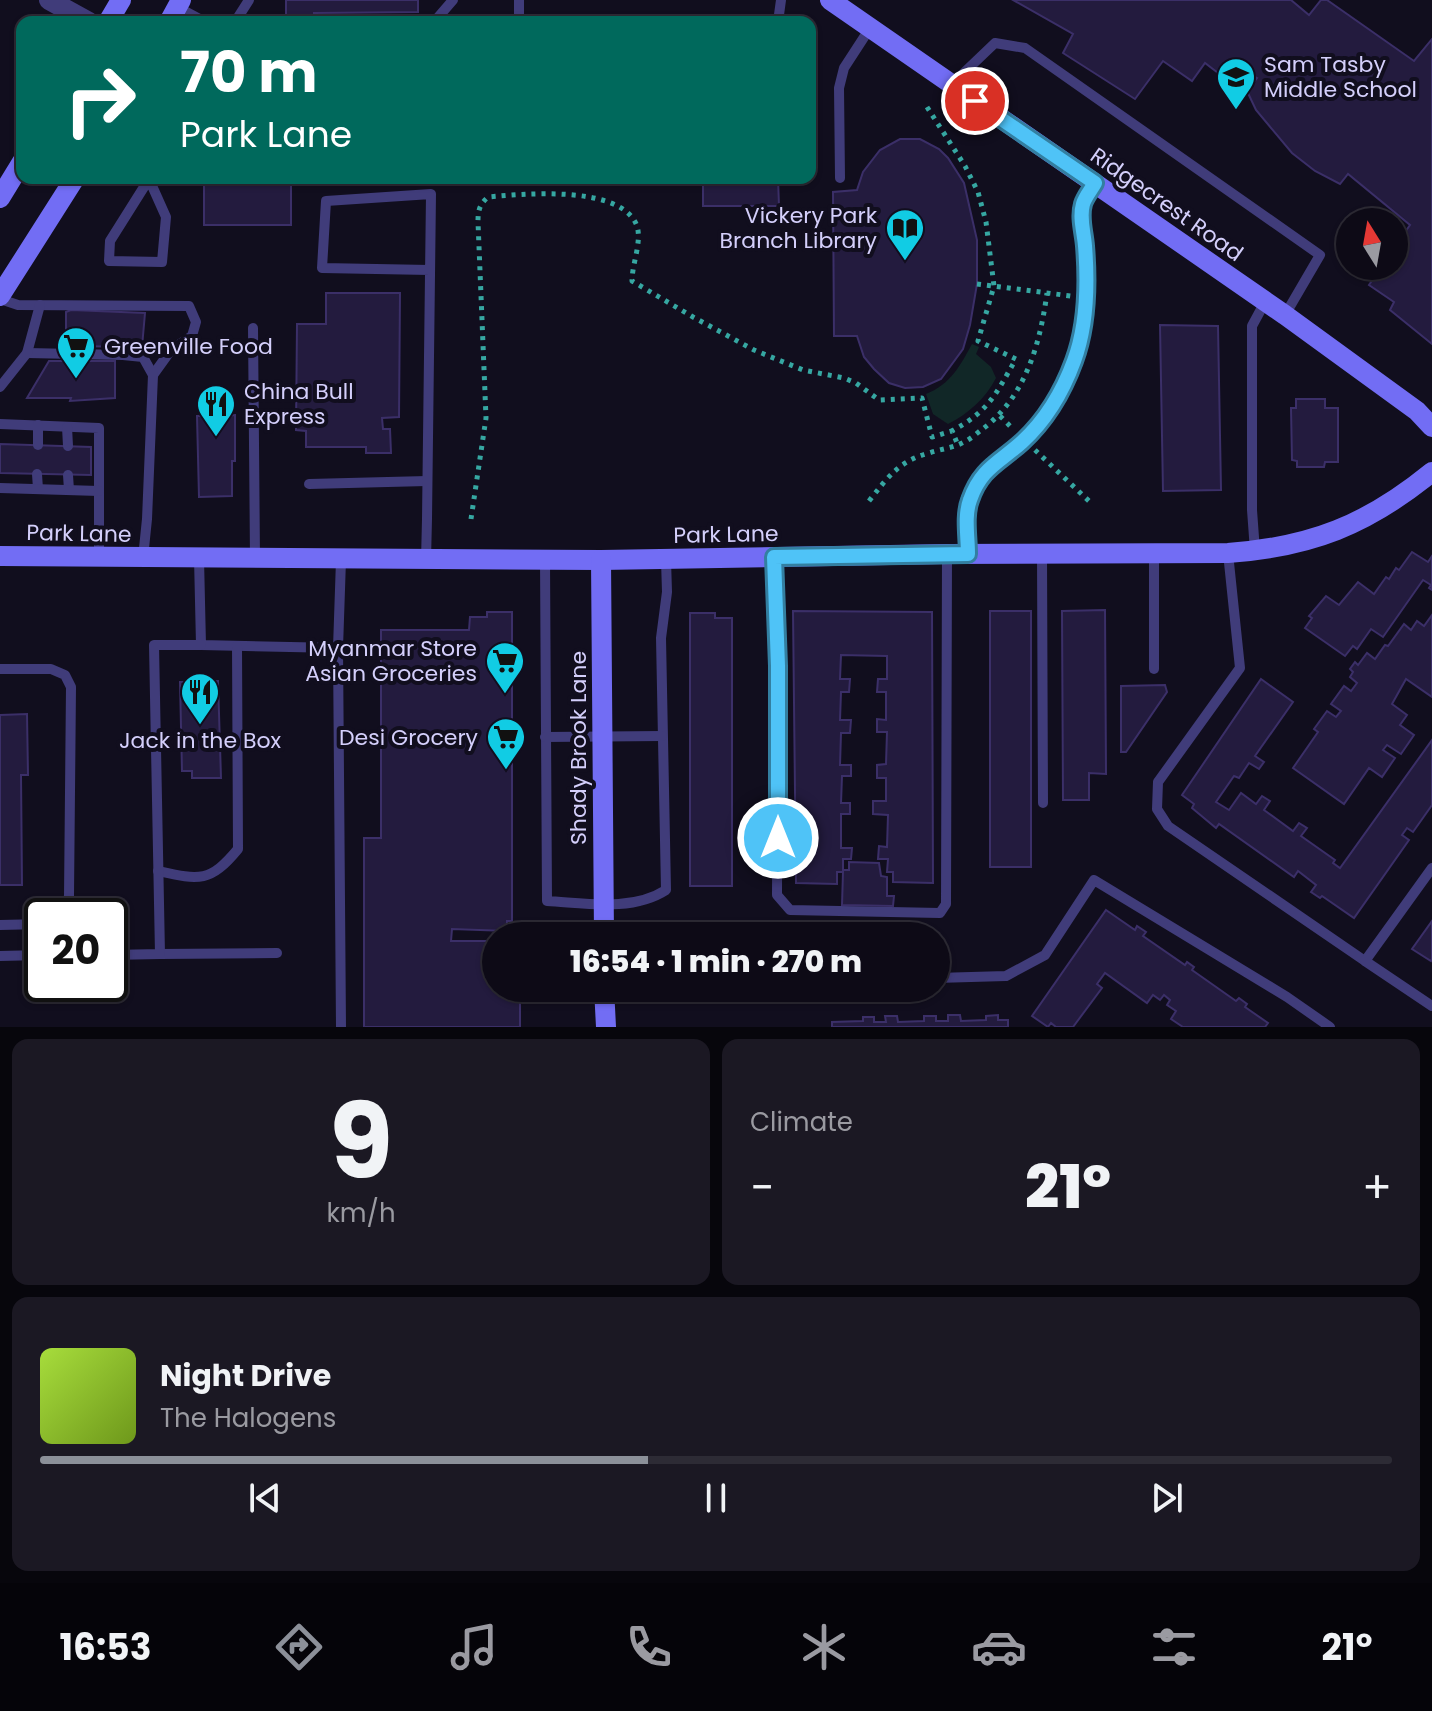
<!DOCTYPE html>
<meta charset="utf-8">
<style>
:root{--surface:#0d0a16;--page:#1b1823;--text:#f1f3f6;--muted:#9a9aa1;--line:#2d2b35;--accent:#8c9099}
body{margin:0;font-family:Poppins,sans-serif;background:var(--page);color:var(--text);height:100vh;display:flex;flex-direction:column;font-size:30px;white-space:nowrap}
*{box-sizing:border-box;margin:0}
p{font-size:26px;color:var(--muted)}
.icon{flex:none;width:44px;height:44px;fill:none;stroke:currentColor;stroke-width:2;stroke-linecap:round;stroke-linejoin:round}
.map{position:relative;height:1027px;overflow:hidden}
.sheet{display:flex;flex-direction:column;gap:12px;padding:12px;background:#07060c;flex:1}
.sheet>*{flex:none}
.top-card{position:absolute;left:16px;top:16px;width:800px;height:168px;border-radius:16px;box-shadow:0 2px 6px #0004,0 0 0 2px var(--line);background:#00695c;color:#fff;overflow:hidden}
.needle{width:52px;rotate:349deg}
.fabs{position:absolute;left:1336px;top:208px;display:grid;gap:16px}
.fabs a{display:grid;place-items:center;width:72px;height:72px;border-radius:50%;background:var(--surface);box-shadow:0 2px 6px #0004,0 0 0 2px var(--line);font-size:40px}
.speed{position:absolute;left:24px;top:898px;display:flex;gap:16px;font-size:40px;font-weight:700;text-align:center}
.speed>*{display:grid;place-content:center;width:104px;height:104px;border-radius:50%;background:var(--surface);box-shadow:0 2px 6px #0004,0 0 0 2px var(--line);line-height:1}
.speed .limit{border:4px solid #111;border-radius:12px;background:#fff;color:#111}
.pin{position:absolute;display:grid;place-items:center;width:68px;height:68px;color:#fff;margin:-34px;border:4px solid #fff;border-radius:50%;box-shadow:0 2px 8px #0007}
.me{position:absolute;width:88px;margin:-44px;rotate:0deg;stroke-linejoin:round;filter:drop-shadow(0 0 6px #0008)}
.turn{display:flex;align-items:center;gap:28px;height:168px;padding:0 32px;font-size:36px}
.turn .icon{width:104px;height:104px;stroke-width:2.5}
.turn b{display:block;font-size:56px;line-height:68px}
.big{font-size:60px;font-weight:800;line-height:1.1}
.sheet .widget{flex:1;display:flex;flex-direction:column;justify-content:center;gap:12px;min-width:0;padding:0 28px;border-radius:16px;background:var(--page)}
.sheet .dial{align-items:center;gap:0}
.dial b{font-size:104px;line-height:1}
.song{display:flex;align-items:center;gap:24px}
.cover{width:96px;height:96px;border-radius:12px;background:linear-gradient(135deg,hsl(80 70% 55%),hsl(80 70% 35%))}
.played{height:8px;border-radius:4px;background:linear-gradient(90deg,var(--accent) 45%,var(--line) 45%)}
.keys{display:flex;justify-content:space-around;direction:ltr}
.heat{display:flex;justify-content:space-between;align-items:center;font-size:44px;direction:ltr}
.sheet .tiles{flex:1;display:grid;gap:12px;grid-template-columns:1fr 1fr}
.widget:last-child{grid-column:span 2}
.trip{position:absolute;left:482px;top:922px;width:468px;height:80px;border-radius:40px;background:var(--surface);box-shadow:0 2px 6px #0004,0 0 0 2px var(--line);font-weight:800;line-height:80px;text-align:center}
.tabs{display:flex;height:128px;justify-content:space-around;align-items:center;background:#050409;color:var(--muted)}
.tabs .icon{width:56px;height:56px}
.tabs .active{color:var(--accent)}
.tabs b{font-size:36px;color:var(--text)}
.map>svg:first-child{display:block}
</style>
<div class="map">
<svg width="1432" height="1027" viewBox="0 0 1432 1027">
<rect width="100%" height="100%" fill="#110e1e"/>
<path fill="#112727" d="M972 344 979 347 976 354 991 367 996 378C986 398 968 414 948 424L933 414 926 394C951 384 960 366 972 344Z"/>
<g fill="#231b3e" stroke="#3b2f68" stroke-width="2">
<path d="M286 0H418V12L314 13V19H286Z"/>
<path d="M1013 0H1291L1309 15 1321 0H1327L1414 61 1432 39V344L1390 310 1394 302 1369 285 1382 266H1394V248L1410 225 1348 174 1340 184 1315 171 1292 153 1256 110 1247 91 1257 78 1242 70 1231 83 1205 63 1192 81 1163 61 1135 99 1063 53 1073 34Z"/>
<path d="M900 139H920L939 149 948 158 964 183 977 240V284L970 325 963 349 941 379 923 387 905 388 889 383 874 369 864 357 857 336H834L833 192 857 190 863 172 880 150Z"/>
<path d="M210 178H291V225H204V182H210Z"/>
<path d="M703 178H778L779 206H703Z"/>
<path d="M326 293H400L399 417 382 418 383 429H390L391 453H366V447H306V431L296 430 297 324H326Z"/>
<path d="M71 310 145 313 142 347 66 346V312Z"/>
<path d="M1160 325 1218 326 1221 490 1163 491Z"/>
<path d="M49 361H115V398L70 401 71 398H27Z"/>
<path d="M1296 399H1325V408H1338V462H1325L1324 467H1297V461L1292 460 1291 408H1296Z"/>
<path d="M235 415V461H232V496L199 497 197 416Z"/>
<path d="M0 444 91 447V475L0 473Z"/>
<path d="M1412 552 1428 562 1432 556V590L1429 588 1431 585 1423 580 1383 637 1371 629 1357 649 1353 646 1345 656 1305 628 1312 618 1309 616 1326 596 1339 605 1358 582 1374 594 1386 577 1389 579 1396 568 1399 570Z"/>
<path d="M1105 610 1106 774 1089 773V800H1063L1062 611Z"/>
<path d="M793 611 932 612 933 883 893 882V872H887L888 859H878L879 846 887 847 888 815 873 814V801H886V778H877V765L886 764 887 732H877V719L886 720V692H877L878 679H887V656L841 655 840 679H850L849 692H841L840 720H851L850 733H841L840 765H851V776H842L841 803H850V814H841V848H852L851 859H843V870H849V862L879 863 881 876 887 877V896H894L893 906 842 905 843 872H837V884L796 883Z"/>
<rect x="990" y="611" width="41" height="256"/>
<path d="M487 612H512V921H507V931L452 929 451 941H496V988H520V1027H364V838H381V630H469L470 617H487Z"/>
<path d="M690 613H715V618H732V886H690Z"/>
<path d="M1432 615V697L1406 679 1392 704 1407 715 1400 725 1414 735 1401 754 1387 745 1383 750 1395 758 1382 777 1369 768 1344 804 1293 768 1318 732 1314 729 1327 711 1336 717 1341 711 1331 704 1344 686 1351 691 1357 683 1350 677 1353 672 1350 669 1355 662 1358 665 1367 653 1375 659 1385 645 1388 646 1404 624 1411 630 1417 621 1424 626Z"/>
<path d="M1261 679 1293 702 1255 756 1264 762 1259 769 1249 763 1239 778 1234 776 1216 802 1229 810 1241 793 1256 804 1262 796 1270 801 1264 810 1293 831 1299 823 1307 828 1301 836 1335 860 1333 863 1340 868 1432 740V805L1413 832 1407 828 1402 835 1409 840 1354 918 1322 896 1320 898 1311 892 1316 885 1298 871 1294 877 1219 824 1216 828 1192 808 1194 804 1182 795Z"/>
<path d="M218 681 221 778H192V771H182L180 682Z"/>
<path d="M1165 685 1167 692 1126 752H1121V686Z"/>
<path d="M27 714 28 775H21L22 885H0V715Z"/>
<path d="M1106 910 1135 930 1137 926 1146 932 1143 936 1185 965 1187 962 1194 967 1192 970 1236 1001 1239 998 1247 1004 1245 1007 1268 1023 1265 1027H1183L1171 1019 1176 1011 1167 1005 1170 1000 1164 995 1160 1000 1153 995 1147 1003 1105 973 1097 984 1102 988 1073 1027H1056L1051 1023 1048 1027 1032 1016Z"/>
<path d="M1432 921V959L1431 961 1412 949Z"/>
<path d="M948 1015H960L961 1021 986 1020V1016L998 1015V1020H1008V1027H832V1022L863 1021V1017H874V1022H886L885 1016H897L898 1022 924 1021V1016H936V1021H948Z"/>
</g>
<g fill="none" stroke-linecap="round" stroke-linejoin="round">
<g stroke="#36a7a2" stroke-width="5" stroke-dasharray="4 6" stroke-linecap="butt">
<path d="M927 107 965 166 978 192 986 222 994 286 978 341 1016 359C995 395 990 410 952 431"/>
<path d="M977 284 1071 296"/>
<path d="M1000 416 1013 429"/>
<path d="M1035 450 1089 501"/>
<path d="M869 501C888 477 899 461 929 453 941 449 953 448 964 442 971 439 978 432 984 428 1026 395 1040 344 1047 293"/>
<path d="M471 519 486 418 478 222C478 211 479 205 488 197 523 194 621 184 637 226 642 242 632 264 632 281L693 317 754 350 803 370 844 378 856 383 879 400 922 398 932 437 952 431 958 445"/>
</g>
<g stroke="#403c7a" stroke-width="10">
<path d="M177 7 205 22"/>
<path d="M235 22 249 0"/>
<path d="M434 22 453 0"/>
<path d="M519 22V0"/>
<path d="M778 22 781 0"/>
<path d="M951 85 995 43 1025 48 1320 255 1285 315"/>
<path d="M147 178 149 179 166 217 162 262 109 261 110 241 149 179V178"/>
<path d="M840 178 839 88 844 68 870 28"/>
<path d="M0 299 18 305 189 306 196 322 192 336 171 350 153 375"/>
<path d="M253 328 255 559"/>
<path d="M27 353 123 355 143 357 153 375 147 519 143 558"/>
<path d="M0 387 27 353 40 305"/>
<path d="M0 424 99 428V557"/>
<path d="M67 427 68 446"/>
<path d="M38 445V425"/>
<path d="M37 474 38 489"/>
<path d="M68 475 69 490"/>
<path d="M309 484 427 481"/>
<path d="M0 488 99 491"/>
<path d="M1255 551 1252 510V326L1265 302"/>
<path d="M1228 553 1240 668 1158 782 1157 809 1168 826 1365 961"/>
<path d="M968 554C968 537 964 516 970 500 981 469 1000 463 1022 442 1046 420 1063 391 1074 361 1087 326 1088 283 1085 246 1084 232 1079 218 1083 204 1085 197 1091 190 1095 183"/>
<path d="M1042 555 1043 803"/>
<path d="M774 557 778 666 777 895 790 910 940 913 946 904 947 554"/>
<path d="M199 558 201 645 338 648 341 560"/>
<path d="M426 560 427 519 431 194 326 201 322 268 430 270"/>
<path d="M545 560 547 901C585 903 632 912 666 890L661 638 667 592 666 560"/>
<path d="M338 648 341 1027"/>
<path d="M0 669H51L65 675 71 687 69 896 64 911 58 916"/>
<path d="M1154 669V554"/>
<path d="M545 737 662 736"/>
<path d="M1432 868 1365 961 1432 1006"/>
<path d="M158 871C199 880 210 883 238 849L237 646"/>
<path d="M0 925 42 924"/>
<path d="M160 954 277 953"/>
<path d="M110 955 160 954 154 645H201"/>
<path d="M0 956 42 955"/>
<path d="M936 978 1006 976 1045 955 1094 880 1287 997 1330 1027"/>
</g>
<path stroke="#403c7a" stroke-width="20" d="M49 0 89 22"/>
<g stroke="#726df4" stroke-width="20">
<path d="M830 0 1285 315 1417 411 1432 427"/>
<path d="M108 22 121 0"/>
<path d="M169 22 181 0"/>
<path d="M0 198 22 162"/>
<path d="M0 296 75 178"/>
<path d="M0 556 601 560 947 554 1228 553C1311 547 1367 525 1432 472"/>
<path d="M601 560 604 936"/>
<path d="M604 988 606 1027"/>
</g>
</g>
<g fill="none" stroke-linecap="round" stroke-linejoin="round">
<g stroke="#337fa1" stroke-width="20">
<path id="route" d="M778 838V666L774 557 968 554C968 537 964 516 970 500 981 468 999 463 1022 442 1046 420 1063 391 1074 361 1087 326 1088 283 1085 246 1084 232 1079 218 1083 204 1085 197 1091 190 1095 183L975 101"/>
</g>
<use href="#route" stroke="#4fc3f7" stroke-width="14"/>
</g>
<defs>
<g id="school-pin" transform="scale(2)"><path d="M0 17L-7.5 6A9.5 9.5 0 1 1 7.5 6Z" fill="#11cce4" stroke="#110e1e"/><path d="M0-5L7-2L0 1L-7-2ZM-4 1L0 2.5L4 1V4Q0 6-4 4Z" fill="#111"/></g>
<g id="library-pin" transform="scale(2)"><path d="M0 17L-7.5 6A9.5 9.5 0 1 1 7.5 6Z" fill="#11cce4" stroke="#110e1e"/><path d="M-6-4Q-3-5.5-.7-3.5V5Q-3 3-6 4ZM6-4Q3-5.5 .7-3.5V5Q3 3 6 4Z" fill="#111"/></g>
<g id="supermarket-pin" transform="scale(2)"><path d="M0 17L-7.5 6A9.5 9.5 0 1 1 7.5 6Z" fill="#11cce4" stroke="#110e1e"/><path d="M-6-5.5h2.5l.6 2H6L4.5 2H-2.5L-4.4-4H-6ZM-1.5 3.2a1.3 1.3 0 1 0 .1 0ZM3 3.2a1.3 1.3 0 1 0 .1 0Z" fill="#111"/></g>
<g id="restaurant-pin" transform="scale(2)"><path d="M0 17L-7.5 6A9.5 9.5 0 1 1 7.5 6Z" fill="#11cce4" stroke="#110e1e"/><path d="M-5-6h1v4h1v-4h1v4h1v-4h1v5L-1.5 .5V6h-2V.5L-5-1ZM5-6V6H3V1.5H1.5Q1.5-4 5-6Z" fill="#111"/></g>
</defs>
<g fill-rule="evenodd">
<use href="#school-pin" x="1236" y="77"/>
<use href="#library-pin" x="905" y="228"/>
<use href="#supermarket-pin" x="76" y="346"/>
<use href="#restaurant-pin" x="216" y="404"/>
<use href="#supermarket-pin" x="505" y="661"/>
<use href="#restaurant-pin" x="200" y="692"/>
<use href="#supermarket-pin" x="506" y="737"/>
</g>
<g text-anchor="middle" stroke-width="8" stroke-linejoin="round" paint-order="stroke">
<g font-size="22" fill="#d4cffb" stroke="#110e1e" text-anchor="start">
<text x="1264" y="72">Sam Tasby<tspan x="1264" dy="25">Middle School</tspan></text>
<text x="877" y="223" text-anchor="end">Vickery Park<tspan x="877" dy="25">Branch Library</tspan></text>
<text x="104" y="354">Greenville Food</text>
<text x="244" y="399">China Bull<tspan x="244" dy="25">Express</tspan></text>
<text x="477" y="656" text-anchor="end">Myanmar Store<tspan x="477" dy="25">Asian Groceries</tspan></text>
<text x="478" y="745" text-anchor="end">Desi Grocery</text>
<text x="200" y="748" text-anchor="middle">Jack in the Box</text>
</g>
<g font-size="22" fill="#d4cffb" stroke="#110e1e">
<text transform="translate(1167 204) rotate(35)" y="8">Ridgecrest Road</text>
<text transform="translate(79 533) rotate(1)" y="8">Park Lane</text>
<text transform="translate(726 534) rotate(-1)" y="8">Park Lane</text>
<text transform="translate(578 748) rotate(-90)" y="8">Shady Brook Lane</text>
</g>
</g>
</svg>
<div class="fabs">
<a><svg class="needle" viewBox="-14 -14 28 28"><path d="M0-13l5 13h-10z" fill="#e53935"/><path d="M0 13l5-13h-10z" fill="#9a9aa1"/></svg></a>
</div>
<div class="speed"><div class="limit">20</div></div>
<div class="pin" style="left:975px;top:101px;background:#d93025"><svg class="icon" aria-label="arrive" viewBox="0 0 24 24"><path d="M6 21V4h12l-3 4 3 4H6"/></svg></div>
<svg class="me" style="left:778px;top:838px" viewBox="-20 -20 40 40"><circle r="17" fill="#4fc3f7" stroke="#fff" stroke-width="3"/><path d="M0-11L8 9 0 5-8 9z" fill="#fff"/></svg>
<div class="trip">16:54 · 1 min · 270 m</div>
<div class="top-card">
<div class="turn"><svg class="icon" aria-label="right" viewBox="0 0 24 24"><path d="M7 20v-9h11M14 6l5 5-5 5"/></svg><div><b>70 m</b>Park Lane</div></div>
</div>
</div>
<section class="sheet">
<div class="tiles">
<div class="widget dial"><b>9</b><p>km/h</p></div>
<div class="widget"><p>Climate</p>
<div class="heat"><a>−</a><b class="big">21°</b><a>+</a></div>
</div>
<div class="widget">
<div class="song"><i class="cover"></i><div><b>Night Drive</b><p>The Halogens</p></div></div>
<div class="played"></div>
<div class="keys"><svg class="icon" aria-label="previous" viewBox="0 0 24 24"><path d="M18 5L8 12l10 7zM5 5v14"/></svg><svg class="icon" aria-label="pause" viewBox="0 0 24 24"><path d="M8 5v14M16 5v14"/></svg><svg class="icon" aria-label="next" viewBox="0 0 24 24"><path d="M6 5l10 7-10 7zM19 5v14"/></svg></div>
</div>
</div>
</section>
<nav class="tabs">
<b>16:53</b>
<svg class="icon active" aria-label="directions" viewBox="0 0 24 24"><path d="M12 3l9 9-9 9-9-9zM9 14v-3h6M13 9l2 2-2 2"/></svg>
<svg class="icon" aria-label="music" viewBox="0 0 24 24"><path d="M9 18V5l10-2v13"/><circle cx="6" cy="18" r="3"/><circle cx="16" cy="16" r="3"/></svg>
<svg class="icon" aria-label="phone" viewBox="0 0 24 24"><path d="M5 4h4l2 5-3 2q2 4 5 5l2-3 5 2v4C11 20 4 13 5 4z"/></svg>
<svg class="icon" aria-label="climate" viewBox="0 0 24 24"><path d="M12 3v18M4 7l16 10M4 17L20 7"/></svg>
<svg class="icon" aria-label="car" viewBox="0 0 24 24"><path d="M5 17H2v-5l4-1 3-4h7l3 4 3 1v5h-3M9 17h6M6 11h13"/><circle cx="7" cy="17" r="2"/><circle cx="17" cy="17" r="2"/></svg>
<svg class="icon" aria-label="filters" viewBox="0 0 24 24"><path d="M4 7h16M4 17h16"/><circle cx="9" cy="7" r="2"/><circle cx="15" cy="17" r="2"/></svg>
<b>21°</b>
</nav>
